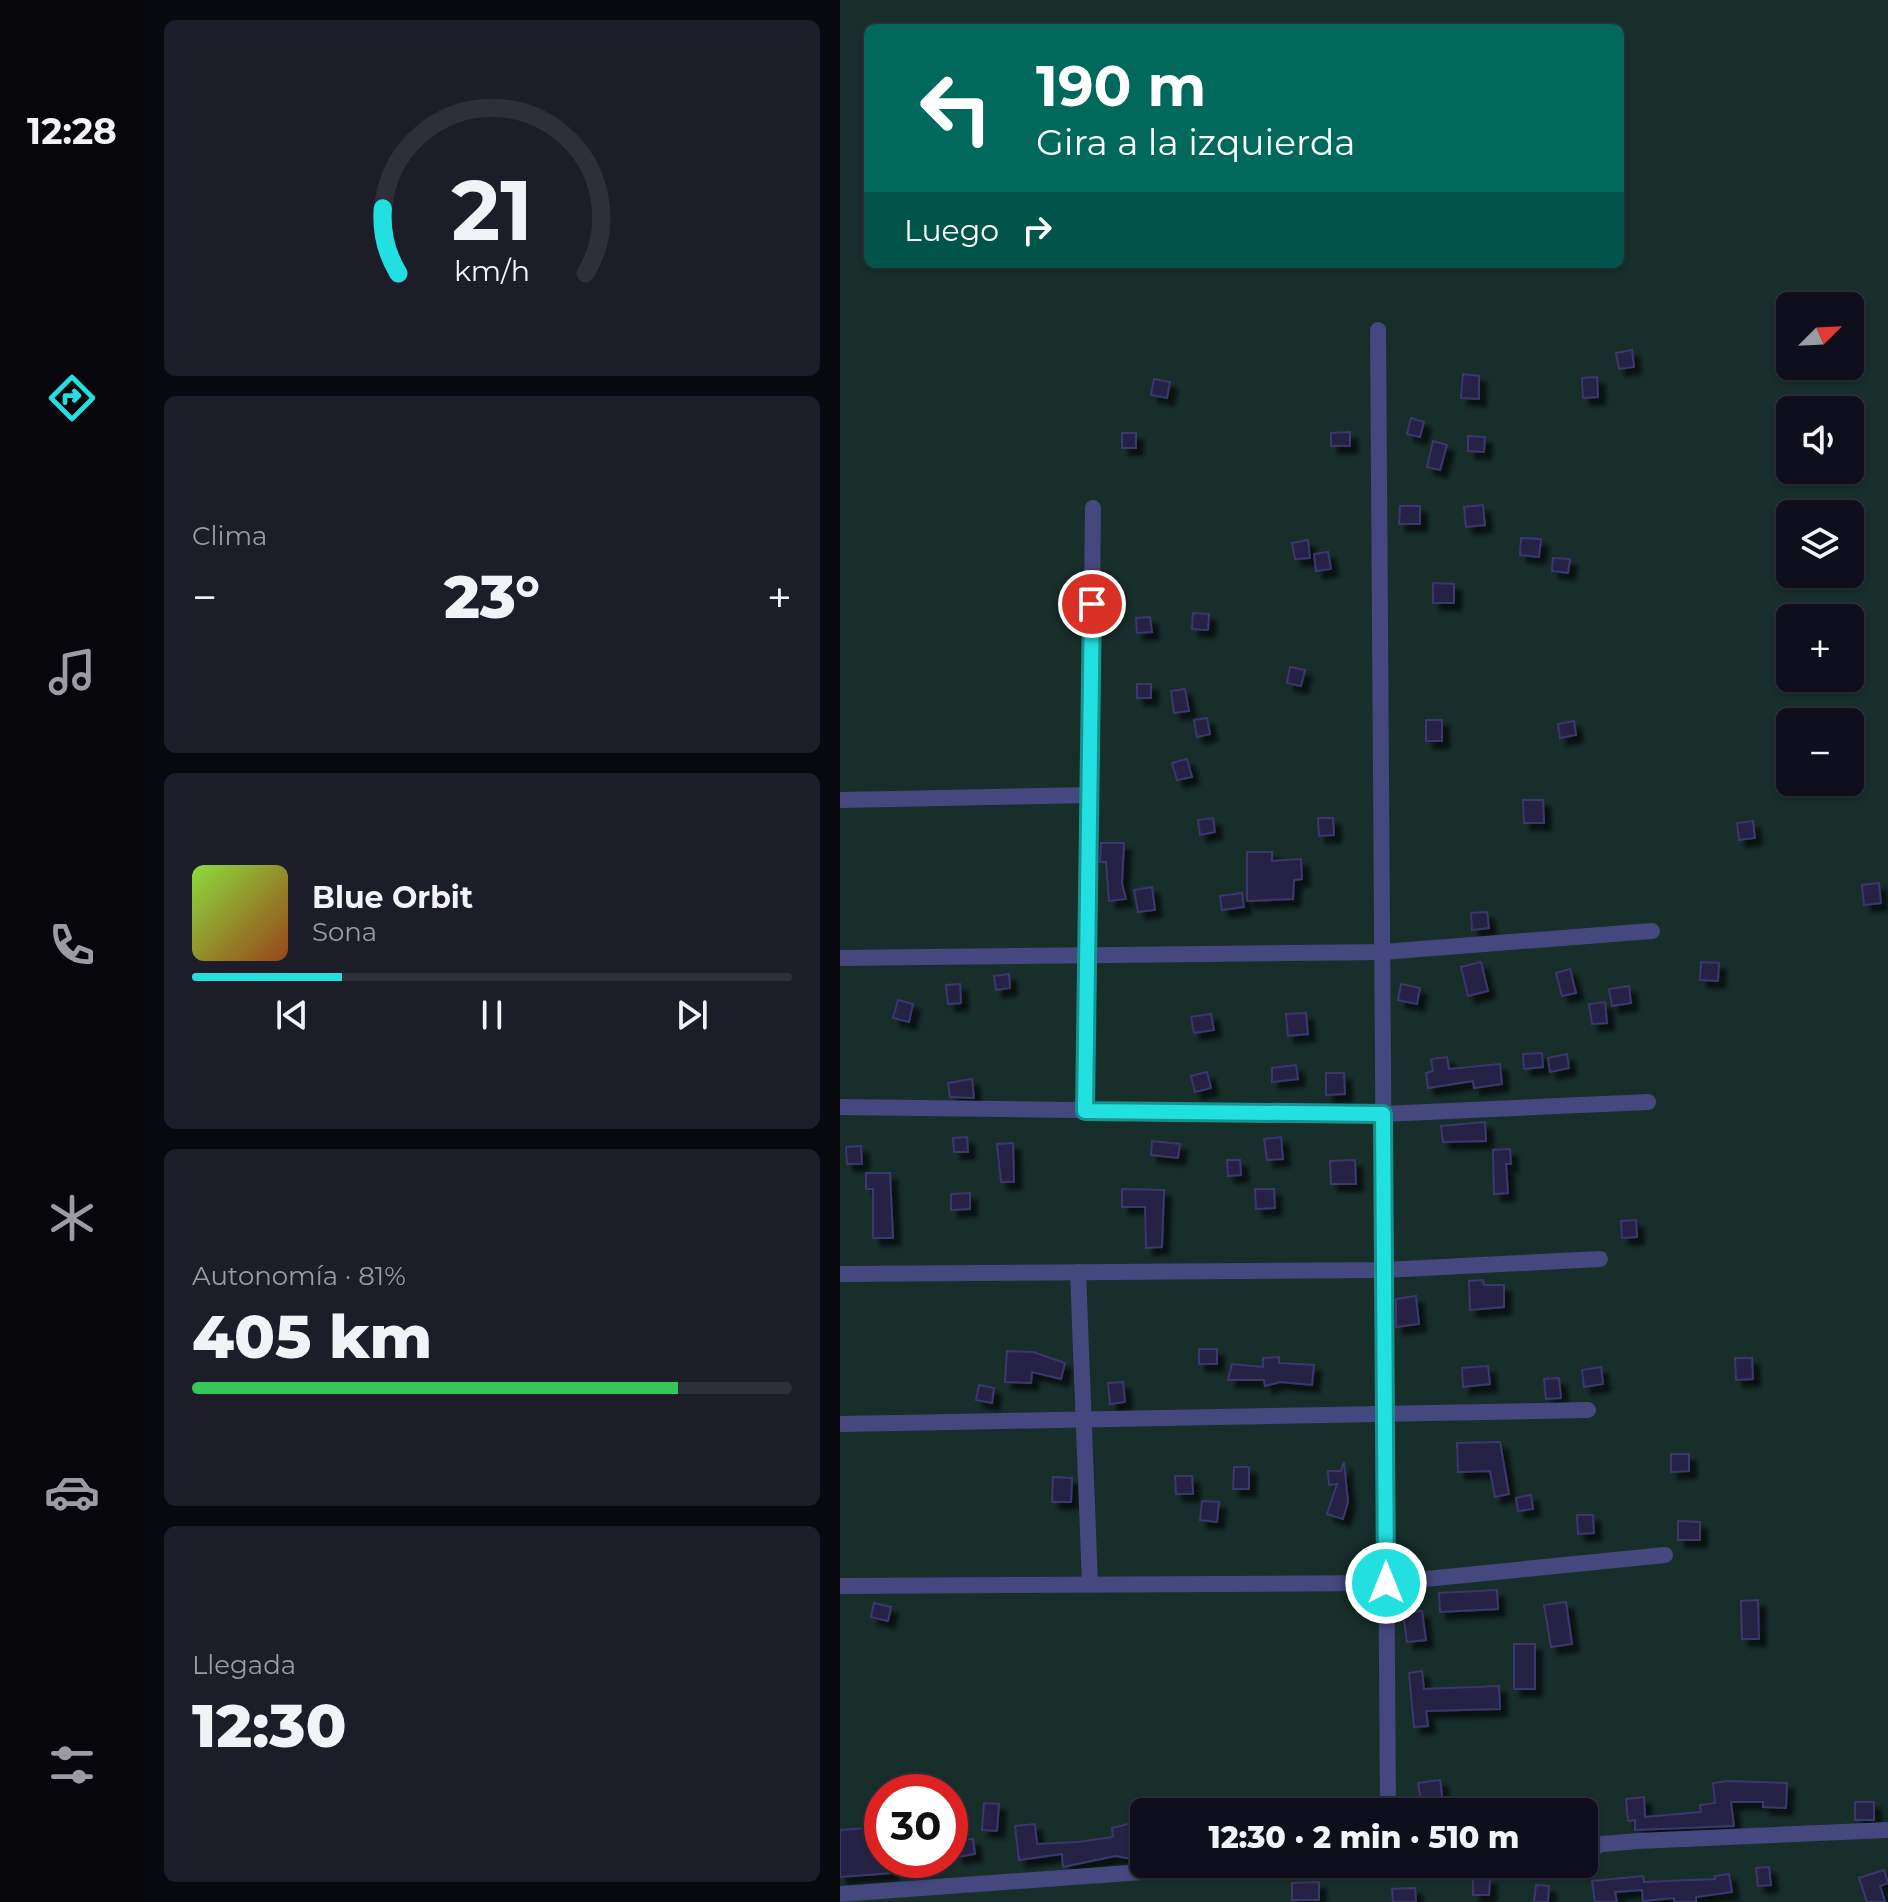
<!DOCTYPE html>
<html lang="es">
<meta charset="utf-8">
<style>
:root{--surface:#0f0e1c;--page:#1d1c29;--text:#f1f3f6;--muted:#9b9ca3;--line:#2f2e3b;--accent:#22e0df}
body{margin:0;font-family:Montserrat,sans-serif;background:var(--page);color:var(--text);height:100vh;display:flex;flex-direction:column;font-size:30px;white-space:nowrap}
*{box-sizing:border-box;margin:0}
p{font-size:26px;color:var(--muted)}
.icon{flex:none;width:44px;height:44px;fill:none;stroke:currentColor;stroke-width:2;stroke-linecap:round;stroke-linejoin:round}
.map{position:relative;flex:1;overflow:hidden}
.details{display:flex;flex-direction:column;gap:20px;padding:20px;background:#08080f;width:696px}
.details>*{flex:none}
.guide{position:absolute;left:24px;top:24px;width:760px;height:244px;border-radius:12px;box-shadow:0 2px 6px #0004,0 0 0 2px var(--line);background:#00695c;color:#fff;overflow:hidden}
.needle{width:52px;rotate:66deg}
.controls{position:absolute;left:936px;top:292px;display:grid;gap:16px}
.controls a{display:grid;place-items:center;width:88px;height:88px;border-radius:12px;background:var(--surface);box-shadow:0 2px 6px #0004,0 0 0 2px var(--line);font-size:40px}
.speed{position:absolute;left:24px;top:1774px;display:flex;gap:16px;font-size:40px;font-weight:700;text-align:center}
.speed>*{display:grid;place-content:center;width:104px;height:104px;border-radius:50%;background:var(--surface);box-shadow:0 2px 6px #0004,0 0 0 2px var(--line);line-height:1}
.speed .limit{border:12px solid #d22;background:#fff;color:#111}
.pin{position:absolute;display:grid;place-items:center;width:68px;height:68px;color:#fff;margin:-34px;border:4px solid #fff;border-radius:50%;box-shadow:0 2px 8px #0007}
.me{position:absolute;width:88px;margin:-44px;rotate:0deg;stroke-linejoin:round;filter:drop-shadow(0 0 6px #0008)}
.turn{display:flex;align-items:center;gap:28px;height:168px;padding:0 40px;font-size:36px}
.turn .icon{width:104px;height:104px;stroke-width:2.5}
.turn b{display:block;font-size:56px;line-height:68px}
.then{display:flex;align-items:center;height:76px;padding:0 40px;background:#0003;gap:16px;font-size:30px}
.big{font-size:60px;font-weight:800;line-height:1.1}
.details .card{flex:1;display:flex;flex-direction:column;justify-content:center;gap:12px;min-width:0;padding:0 28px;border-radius:12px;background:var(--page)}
.details .dial{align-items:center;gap:0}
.dial svg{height:208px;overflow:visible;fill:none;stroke:var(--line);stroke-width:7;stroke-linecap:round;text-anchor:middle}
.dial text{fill:var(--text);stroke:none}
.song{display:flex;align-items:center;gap:24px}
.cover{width:96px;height:96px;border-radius:12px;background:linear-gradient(135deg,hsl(90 70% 55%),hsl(20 70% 35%))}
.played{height:8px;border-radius:4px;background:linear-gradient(90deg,var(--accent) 25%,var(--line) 25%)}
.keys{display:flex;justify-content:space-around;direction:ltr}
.heat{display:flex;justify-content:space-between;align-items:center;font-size:44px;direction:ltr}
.charge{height:12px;border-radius:6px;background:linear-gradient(90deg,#34c759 81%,var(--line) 0)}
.trip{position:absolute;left:290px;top:1798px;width:468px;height:80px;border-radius:12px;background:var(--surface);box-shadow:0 2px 6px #0004,0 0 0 2px var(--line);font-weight:800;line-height:80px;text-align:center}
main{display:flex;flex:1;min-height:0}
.dock{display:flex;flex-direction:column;width:144px;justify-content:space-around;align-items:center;background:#06060b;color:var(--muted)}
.dock .icon{width:56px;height:56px}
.dock .on{color:var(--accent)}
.dock b{font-size:36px;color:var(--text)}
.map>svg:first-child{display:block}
</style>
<main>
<nav class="dock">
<b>12:28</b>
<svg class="icon on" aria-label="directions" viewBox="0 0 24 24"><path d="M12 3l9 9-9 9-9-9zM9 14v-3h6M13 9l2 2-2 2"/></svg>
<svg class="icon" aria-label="music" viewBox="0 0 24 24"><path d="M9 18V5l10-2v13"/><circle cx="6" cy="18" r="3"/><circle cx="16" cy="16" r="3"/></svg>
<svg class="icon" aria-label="phone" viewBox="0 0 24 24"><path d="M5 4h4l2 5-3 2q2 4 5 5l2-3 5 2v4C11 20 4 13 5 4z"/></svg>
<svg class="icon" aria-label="climate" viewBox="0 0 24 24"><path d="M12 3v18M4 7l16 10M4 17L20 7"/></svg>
<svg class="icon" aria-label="car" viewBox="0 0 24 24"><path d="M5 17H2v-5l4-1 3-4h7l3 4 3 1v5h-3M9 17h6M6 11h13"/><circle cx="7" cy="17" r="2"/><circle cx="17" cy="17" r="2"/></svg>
<svg class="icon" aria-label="filters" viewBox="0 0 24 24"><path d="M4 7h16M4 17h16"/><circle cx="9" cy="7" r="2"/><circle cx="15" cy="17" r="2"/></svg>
</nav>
<section class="details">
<div class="card dial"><svg viewBox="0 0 100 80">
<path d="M14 69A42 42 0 1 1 86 69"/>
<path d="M14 69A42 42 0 0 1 8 44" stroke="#22e0df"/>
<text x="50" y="56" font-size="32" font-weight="700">21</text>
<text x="50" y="72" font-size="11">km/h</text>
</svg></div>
<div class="card"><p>Clima</p>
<div class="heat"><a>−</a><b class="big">23°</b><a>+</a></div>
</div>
<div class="card">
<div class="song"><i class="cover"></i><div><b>Blue Orbit</b><p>Sona</p></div></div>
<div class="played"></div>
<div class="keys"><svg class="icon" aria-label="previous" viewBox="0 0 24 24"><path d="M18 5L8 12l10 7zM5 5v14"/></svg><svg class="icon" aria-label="pause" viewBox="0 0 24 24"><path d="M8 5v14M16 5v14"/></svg><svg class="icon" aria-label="next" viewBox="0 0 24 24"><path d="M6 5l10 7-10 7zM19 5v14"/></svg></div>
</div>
<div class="card"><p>Autonomía · 81%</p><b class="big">405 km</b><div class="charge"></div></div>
<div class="card"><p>Llegada</p><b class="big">12:30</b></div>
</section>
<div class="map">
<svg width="1048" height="1902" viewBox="0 0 1048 1902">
<defs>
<filter id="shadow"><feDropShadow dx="7" dy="7" stdDeviation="2" flood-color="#0009"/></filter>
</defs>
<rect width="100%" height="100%" fill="#141325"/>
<path fill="#172e2b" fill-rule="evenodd" d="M0 0H1048V1902H0ZM28 28H780V264H28ZM950 306H1010V366H950ZM950 410H1010V470H950ZM950 514H1010V574H950ZM950 618H1010V678H950ZM950 722H1010V782H950ZM42 1792H110V1860H42ZM304 1812H744V1864H304Z"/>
<g fill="#252144" stroke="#3b376d" stroke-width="2" filter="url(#shadow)">
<path d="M792 350 794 367 779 369 776 353Z"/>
<path d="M623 374 639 376V399L621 398Z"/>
<path d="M757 377 758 397 743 398 742 378Z"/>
<path d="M314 379 330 382 327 398 311 395Z"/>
<path d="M571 418 584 422 580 437 567 434Z"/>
<path d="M510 432V446H491V433Z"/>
<rect x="282" y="433" width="14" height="15"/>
<path d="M628 436 645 437 644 452 628 451Z"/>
<path d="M593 441 607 445 600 470 587 467Z"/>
<path d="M643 505 645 525 626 527 624 507Z"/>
<path d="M560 506H580V524H559Z"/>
<path d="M681 538 701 539 699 557 680 555Z"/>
<path d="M468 540 470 558 455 559 452 543Z"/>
<path d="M488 552 491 569 476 571 474 554Z"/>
<path d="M713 558 730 559 728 573 712 571Z"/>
<path d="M593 583 614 584V603H593Z"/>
<path d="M353 613 369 614 368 630 352 629Z"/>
<path d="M310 617 312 632 297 633 296 618Z"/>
<path d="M450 667 465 670 461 686 447 683Z"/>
<rect x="297" y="684" width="14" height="14"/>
<path d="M345 689 349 711 334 713 331 691Z"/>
<path d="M367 718 370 734 357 737 354 720Z"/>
<rect x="586" y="720" width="16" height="21"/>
<path d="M734 721 736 735 720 738 718 724Z"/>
<path d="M347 759 352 777 337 780 332 763Z"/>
<path d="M683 800H703L704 823H684Z"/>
<path d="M373 818 375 832 360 835 358 820Z"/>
<path d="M478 818H493L494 835 479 836Z"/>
<path d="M913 821 915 838 899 840 897 823Z"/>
<path d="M261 843H284L282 884 286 899 269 901 266 862H260Z"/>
<path d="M407 852H432V861L461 859 462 879 454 880 453 899 407 901Z"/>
<path d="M1039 883 1041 903 1024 905 1022 885Z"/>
<path d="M312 887 315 910 298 912 294 890Z"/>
<path d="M402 893 404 907 382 910 380 896Z"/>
<path d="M647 912 649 928 632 930 631 913Z"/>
<path d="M641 962 648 991 628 996 621 967Z"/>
<path d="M861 962 879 963 878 981 860 980Z"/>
<path d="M730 969 736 993 722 996 716 973Z"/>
<path d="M169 974 170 988 156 990 154 976Z"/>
<path d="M120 984 121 1003 108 1004 106 985Z"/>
<path d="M561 984 580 988 577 1004 558 1000Z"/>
<path d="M789 986 791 1003 772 1006 769 989Z"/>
<path d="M58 1000 73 1004 69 1022 53 1018Z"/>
<path d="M765 1002 767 1023 752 1024 749 1004Z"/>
<path d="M466 1013 468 1034 448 1036 446 1014Z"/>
<path d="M371 1014 374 1030 354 1033 351 1017Z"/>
<path d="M702 1053 703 1067 684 1069 683 1054Z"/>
<path d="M727 1054 729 1068 710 1072 708 1058Z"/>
<path d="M607 1057 609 1069 660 1064 662 1084 634 1088 633 1081 588 1088 586 1073 593 1071 591 1059Z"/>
<path d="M456 1065 458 1079 432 1082V1068Z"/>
<path d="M367 1072 371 1088 355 1092 351 1076Z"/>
<path d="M486 1073H504L505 1094 486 1095Z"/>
<path d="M132 1079 134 1098 110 1097 108 1083Z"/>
<path d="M645 1122 646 1141 603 1142 601 1126Z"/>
<path d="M127 1137 128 1152H114L113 1138Z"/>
<path d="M441 1137 443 1159 427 1160 424 1139Z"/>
<path d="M312 1141 340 1144 338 1158 311 1155Z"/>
<path d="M173 1143 174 1182H161L157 1144Z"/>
<path d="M21 1146 22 1164H7L6 1147Z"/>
<path d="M670 1149 671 1164H666L668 1193 654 1194 653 1150Z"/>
<path d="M387 1160H400L401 1175 388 1176Z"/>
<path d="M515 1160 516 1184H491L490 1161Z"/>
<path d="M26 1173H50L53 1238H33V1189H26Z"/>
<path d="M282 1189 324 1190 322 1247 306 1248 305 1207H282Z"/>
<path d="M415 1189H434L435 1208 416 1209Z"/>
<path d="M130 1193V1209L111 1210V1194Z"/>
<path d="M796 1220 797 1237 782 1238 781 1221Z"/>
<path d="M643 1280 644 1285H664V1307L630 1310 629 1281Z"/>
<path d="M576 1296 579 1324 556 1327V1299Z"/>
<rect x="359" y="1349" width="18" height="15"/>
<path d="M167 1351 193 1352 225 1363 221 1379 192 1372 191 1383 165 1382Z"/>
<path d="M439 1357V1363L474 1365 472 1385 440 1382 425 1386 424 1380H388L392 1364 423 1367V1358Z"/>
<path d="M895 1358H912L913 1379 896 1380Z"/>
<path d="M648 1366 650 1384 623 1387 622 1368Z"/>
<path d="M761 1367 763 1384 744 1387 742 1370Z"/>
<path d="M719 1378 721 1398 706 1399 704 1379Z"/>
<path d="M283 1382 285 1402 270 1404 268 1383Z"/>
<path d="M139 1385 154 1388 152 1403 136 1400Z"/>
<path d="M660 1442 669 1494 655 1497 650 1471 618 1472 617 1443Z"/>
<path d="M831 1454H849V1471L831 1472Z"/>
<path d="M504 1462 508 1502 503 1519 487 1514 497 1484 489 1485 488 1471H501Z"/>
<path d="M394 1467H409V1489H393Z"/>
<path d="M335 1476H352L353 1494H336Z"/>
<path d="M213 1477 232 1478 231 1502H212Z"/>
<path d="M691 1495 693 1509 678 1511 676 1498Z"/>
<path d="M362 1501 379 1502 377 1522 360 1520Z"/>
<path d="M737 1515H753L754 1533 738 1534Z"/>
<path d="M838 1521 860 1522V1540H838Z"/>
<path d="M657 1590 658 1609 600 1612 599 1593Z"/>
<path d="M918 1600 919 1639H902L901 1601Z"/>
<path d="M726 1602 732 1644 711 1647 704 1605Z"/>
<path d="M34 1603 51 1607 48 1621 31 1617Z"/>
<path d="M582 1611 586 1640 567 1642 563 1613Z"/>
<rect x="674" y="1644" width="21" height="45"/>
<path d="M582 1671 584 1689 659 1686 660 1709 586 1711 588 1726 574 1727 569 1673Z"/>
<path d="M600 1780 604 1809 583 1812 578 1783Z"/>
<path d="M888 1781 947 1783 946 1808 923 1807V1802H891L894 1826 795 1830V1820L788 1821 786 1799 804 1797 805 1817 861 1812 860 1805 875 1803 873 1783Z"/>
<path d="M628 1797H644L645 1812H629Z"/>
<rect x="1015" y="1802" width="19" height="18"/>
<path d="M144 1803 159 1804 157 1831 142 1830Z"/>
<path d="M304 1820V1861L275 1856 223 1867 222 1854 179 1860 175 1826 195 1824 197 1844 238 1842 273 1837 272 1828Z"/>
<path d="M42 1827V1860H51L52 1873 0 1877V1830Z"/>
<path d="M133 1839 135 1854 117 1857 114 1841Z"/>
<path d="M929 1867 931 1885 918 1886 916 1868Z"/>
<path d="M1044 1870 1048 1883 1040 1886 1045 1902H1027L1019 1878Z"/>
<path d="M889 1874 892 1892 856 1897V1902H834V1898L803 1901 802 1890 775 1892 777 1902H755L752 1881 803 1876 804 1882 875 1879V1876Z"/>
<path d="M633 1878H650L649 1895H633Z"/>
<path d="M479 1882V1900H452V1883Z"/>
<path d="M696 1885 709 1886 708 1902H694Z"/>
<path d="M575 1888 576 1902H553L552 1889Z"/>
</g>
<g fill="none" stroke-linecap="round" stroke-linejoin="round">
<g stroke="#44487e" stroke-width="16">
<path d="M538 330 548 1812"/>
<path d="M250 795 253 508"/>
<path d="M0 800 250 795 245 1111"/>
<path d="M0 958 542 952 812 931"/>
<path d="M0 1107 543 1114 808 1102"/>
<path d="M238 1272 250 1584"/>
<path d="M0 1274 544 1270 760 1259"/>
<path d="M0 1424 748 1410"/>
<path d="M0 1586 546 1583 825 1555"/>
<path d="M744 1852 762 1844 798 1841 1048 1830"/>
<path d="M576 1864 697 1867 711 1864"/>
<path d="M0 1894 412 1864"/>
</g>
</g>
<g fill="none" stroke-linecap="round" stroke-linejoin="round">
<g stroke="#169291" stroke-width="20">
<path id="route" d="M252 604 245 1111 543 1114 546 1583"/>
</g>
<use href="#route" stroke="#22e0df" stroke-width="14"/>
</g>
</svg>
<div class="controls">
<a><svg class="needle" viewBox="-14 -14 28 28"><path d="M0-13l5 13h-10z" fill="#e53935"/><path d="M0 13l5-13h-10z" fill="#9b9ca3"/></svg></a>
<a><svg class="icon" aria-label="sound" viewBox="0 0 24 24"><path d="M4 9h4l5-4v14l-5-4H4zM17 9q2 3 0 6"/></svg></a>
<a><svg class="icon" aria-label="layers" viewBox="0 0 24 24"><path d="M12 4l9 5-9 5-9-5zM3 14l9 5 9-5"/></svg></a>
<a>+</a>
<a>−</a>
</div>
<div class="speed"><div class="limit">30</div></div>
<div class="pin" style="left:252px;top:604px;background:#d93025"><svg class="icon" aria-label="arrive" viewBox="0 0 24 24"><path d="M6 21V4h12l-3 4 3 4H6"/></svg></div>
<svg class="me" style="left:546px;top:1583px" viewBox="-20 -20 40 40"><circle r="17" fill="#22e0df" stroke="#fff" stroke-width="3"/><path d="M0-11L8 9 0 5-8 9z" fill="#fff"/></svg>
<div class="trip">12:30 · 2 min · 510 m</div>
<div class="guide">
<div class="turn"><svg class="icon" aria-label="left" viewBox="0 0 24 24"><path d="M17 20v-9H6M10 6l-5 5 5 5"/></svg><div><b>190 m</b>Gira a la izquierda</div></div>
<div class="then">Luego<svg class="icon" aria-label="right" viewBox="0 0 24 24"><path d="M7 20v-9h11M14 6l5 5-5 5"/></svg></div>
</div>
</div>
</main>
